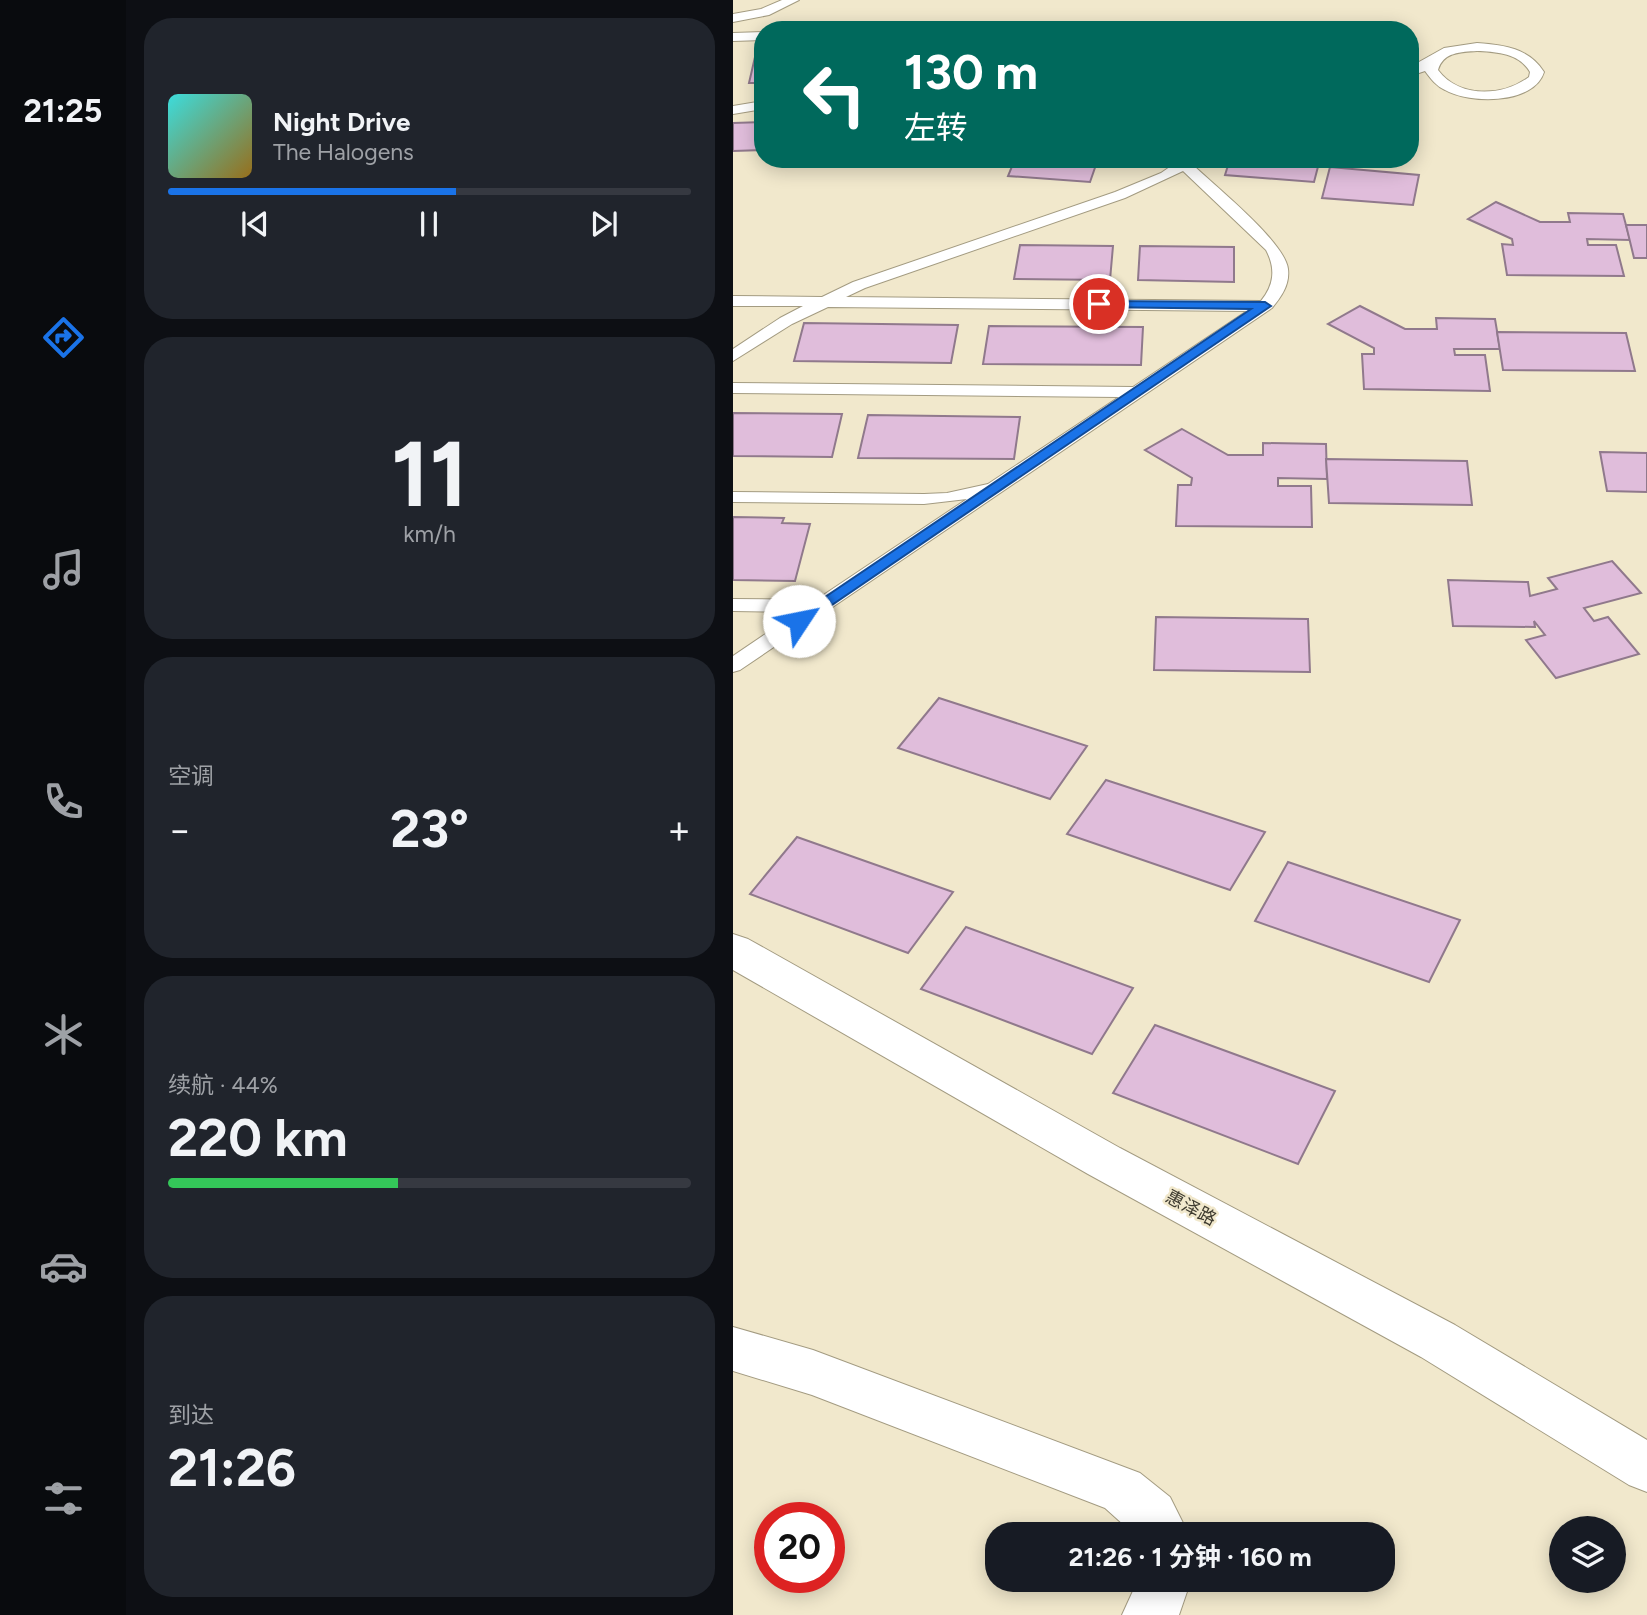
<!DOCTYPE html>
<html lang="zh">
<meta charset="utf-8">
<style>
:root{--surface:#171b24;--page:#20242c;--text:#f1f3f6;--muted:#9ea1a6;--line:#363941;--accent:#1a73e8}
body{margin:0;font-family:Figtree,"Noto Sans SC",sans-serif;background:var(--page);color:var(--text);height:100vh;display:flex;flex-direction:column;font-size:26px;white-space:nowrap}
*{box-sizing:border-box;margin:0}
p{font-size:23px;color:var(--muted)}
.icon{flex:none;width:38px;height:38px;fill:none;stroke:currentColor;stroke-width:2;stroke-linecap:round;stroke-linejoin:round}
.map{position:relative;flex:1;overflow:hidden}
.details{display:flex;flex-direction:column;gap:18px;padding:18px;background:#0d0f14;width:607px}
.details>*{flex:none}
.hud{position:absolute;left:21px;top:21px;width:665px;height:147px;border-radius:28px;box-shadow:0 4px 18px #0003;background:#00695c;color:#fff;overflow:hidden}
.tools{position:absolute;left:816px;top:1516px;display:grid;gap:14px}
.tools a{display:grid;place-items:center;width:77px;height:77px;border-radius:50%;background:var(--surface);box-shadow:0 4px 18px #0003;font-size:35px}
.speed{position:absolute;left:21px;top:1502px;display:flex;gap:14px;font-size:35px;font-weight:700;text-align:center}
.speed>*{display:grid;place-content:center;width:91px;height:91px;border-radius:50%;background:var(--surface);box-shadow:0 4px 18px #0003;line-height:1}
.speed .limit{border:10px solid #d22;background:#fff;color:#111}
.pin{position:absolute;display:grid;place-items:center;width:60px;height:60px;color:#fff;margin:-30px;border:4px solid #fff;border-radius:50%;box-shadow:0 2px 7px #0007}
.me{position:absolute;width:77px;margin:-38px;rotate:56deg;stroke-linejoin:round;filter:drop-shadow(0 0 5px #0008)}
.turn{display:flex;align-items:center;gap:24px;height:147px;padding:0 35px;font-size:32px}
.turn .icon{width:91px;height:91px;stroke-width:2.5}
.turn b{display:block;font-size:49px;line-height:60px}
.big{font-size:52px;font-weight:700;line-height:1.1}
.details .tile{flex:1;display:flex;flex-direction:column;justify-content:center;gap:10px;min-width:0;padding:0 24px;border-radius:28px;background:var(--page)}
.details .dial{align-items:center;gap:0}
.dial b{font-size:91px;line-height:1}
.song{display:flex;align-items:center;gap:21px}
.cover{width:84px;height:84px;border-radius:10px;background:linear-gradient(135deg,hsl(180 70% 55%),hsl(40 70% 35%))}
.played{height:7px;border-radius:4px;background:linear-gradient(90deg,var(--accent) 55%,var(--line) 55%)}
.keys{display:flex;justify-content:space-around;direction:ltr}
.heat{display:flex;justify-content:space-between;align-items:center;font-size:38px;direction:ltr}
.charge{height:10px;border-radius:5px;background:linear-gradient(90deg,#34c759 44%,var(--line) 0)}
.trip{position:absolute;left:252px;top:1522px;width:410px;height:70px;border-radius:28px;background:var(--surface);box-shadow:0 4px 18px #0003;font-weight:700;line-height:70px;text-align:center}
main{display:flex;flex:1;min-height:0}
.dock{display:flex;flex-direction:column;width:126px;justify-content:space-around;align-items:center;background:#090b0e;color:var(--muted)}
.dock .icon{width:49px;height:49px}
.dock .active{color:var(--accent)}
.dock b{font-size:32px;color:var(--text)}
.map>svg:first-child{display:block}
</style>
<main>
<nav class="dock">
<b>21:25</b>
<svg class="icon active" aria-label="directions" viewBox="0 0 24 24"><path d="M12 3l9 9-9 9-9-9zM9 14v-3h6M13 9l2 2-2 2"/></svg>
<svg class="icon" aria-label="music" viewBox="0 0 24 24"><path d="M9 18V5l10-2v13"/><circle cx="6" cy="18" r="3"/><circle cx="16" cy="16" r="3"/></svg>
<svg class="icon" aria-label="phone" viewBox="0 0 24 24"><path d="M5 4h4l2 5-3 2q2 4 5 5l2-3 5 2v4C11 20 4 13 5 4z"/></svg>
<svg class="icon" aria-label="climate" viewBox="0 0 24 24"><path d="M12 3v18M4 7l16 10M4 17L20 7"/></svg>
<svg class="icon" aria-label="car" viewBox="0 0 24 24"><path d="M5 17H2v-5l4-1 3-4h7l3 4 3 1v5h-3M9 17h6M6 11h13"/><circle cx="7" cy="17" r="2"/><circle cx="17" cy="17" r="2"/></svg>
<svg class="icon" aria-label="filters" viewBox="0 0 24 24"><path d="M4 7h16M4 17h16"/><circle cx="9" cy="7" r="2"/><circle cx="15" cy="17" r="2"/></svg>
</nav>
<section class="details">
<div class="tile">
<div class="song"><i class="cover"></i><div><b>Night Drive</b><p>The Halogens</p></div></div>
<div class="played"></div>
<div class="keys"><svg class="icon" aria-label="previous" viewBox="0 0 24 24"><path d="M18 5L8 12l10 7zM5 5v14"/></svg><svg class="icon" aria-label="pause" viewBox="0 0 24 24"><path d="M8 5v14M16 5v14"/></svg><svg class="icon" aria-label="next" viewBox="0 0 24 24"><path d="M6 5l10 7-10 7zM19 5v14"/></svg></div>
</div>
<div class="tile dial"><b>11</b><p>km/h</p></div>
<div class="tile"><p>空调</p>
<div class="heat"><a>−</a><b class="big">23°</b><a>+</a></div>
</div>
<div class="tile"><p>续航 · 44%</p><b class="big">220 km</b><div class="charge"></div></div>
<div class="tile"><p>到达</p><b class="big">21:26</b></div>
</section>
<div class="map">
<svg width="914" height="1615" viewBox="0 0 914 1615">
<rect width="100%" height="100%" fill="#f1e8cc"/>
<g fill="#e0bddb" stroke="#90798c" stroke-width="2">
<path d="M22 57H30V83H16Z"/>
<path d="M30 122V150L0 151V123Z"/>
<path d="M282 159H365L357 182 275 176Z"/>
<path d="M497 159H587L581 182 492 175Z"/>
<path d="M597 167 686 175 680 205 589 198Z"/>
<path d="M763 202 807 222H837L835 213 890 214 897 240 854 239 855 245H883L891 276 774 275 769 244 780 245 779 239 735 219Z"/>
<path d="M893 225H914V258H901Z"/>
<path d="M287 245 380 246 377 280 281 279Z"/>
<path d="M407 246 501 247V282L405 280Z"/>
<path d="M627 306 672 329H704L703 318 762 319 767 349H721L722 355H752L757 391 631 389 629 354H641V348L595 324Z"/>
<path d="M71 323 225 325 218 363 61 361Z"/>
<path d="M256 326 410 327 408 365 250 364Z"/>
<path d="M764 332 893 333 902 371 770 370Z"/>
<path d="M0 413 109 414 99 457 0 456Z"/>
<path d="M135 415 287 417 281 459 125 458Z"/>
<path d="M449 429 495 455H530V443L593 444 594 479 545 478V486H578L579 527 443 526 445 485H458L459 478 412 450Z"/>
<path d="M867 452 914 453V492L874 491Z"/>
<path d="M593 459 734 461 739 505 596 503Z"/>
<path d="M0 517 51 518 49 523 77 524 62 581 0 580Z"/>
<path d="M879 561 908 593 851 608 861 621 875 617 906 654 823 678 793 640 812 635 801 621 802 627 720 626 715 580 795 582 797 596 824 589 815 578Z"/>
<path d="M423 617 575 619 577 672 421 670Z"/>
<path d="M206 698 354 746 317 799 165 748Z"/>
<path d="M373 780 532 832 497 890 334 834Z"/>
<path d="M64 837 220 892 175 953 17 894Z"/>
<path d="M555 862 727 920 696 982 522 921Z"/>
<path d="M233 927 400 988 359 1054 188 989Z"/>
<path d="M422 1025 602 1091 565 1164 380 1093Z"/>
</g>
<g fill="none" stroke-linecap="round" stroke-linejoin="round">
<g stroke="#a39b81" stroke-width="2">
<g id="service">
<path d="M49 0H66L36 15 0 22V14L28 9Z"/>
<path d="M30 32V40L0 41V33Z"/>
<path d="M744 43C771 45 796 48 811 72 801 105 736 104 712 90 703 86 698 79 692 71L677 76V67L711 48ZM744 51C764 52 786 53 797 72L796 77C769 97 726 98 705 70 710 52 728 52 744 51Z"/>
<path d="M30 101V109L0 114V106Z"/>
<path d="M435 159H466L460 165C482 186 552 242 555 269 557 285 548 297 539 308L7 670 0 672V656L65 612 0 611V599L83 600 234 499 191 504 0 502V492L191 494 214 493 255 484 386 397 0 393V383L400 387 514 311 95 307 59 324 0 361V349L47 318 70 306H0V296L89 297 120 282 382 192 428 173 441 164ZM450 171 533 250C543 269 541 285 528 301L113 297 132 288 392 198Z"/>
</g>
</g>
<g stroke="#a39b81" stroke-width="2">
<g id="minor">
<path d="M0 1327 80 1350 407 1473 437 1497 456 1535H402L372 1508 79 1395 0 1371Z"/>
<path d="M405 1580H458L446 1615H389Z"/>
</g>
</g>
<g stroke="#a39b81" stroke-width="2">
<path id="tertiary" d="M0 934 15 939 387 1148 722 1325 914 1440V1492L896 1485 688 1357 355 1174 0 970Z"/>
</g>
<use href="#service" fill="#fff" fill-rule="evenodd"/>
<use href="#minor" fill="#fff" fill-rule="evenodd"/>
<use href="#tertiary" fill="#fff" fill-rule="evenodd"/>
</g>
<path fill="#1a73e8" stroke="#114b97" stroke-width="2" d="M366 301 532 302 538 306 71 624H61L58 621 61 618 518 309 362 307 360 304Z"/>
<g text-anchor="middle" stroke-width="5" stroke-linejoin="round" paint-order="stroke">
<g font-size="18" fill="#3d3a2f" stroke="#f1e8cc">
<text transform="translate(458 1208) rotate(28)" y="6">惠泽路</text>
</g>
</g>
</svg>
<div class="tools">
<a><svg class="icon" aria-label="layers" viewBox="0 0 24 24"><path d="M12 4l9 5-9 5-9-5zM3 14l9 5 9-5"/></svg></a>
</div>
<div class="speed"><div class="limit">20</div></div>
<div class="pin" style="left:366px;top:304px;background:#d93025"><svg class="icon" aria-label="arrive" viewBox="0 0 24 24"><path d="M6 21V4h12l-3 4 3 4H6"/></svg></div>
<svg class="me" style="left:66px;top:621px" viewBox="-20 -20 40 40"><circle r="19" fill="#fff"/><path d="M0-13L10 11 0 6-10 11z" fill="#1a73e8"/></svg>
<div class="trip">21:26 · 1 分钟 · 160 m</div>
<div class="hud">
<div class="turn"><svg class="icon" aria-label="left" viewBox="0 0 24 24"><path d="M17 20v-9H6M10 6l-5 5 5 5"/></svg><div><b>130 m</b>左转</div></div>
</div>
</div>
</main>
